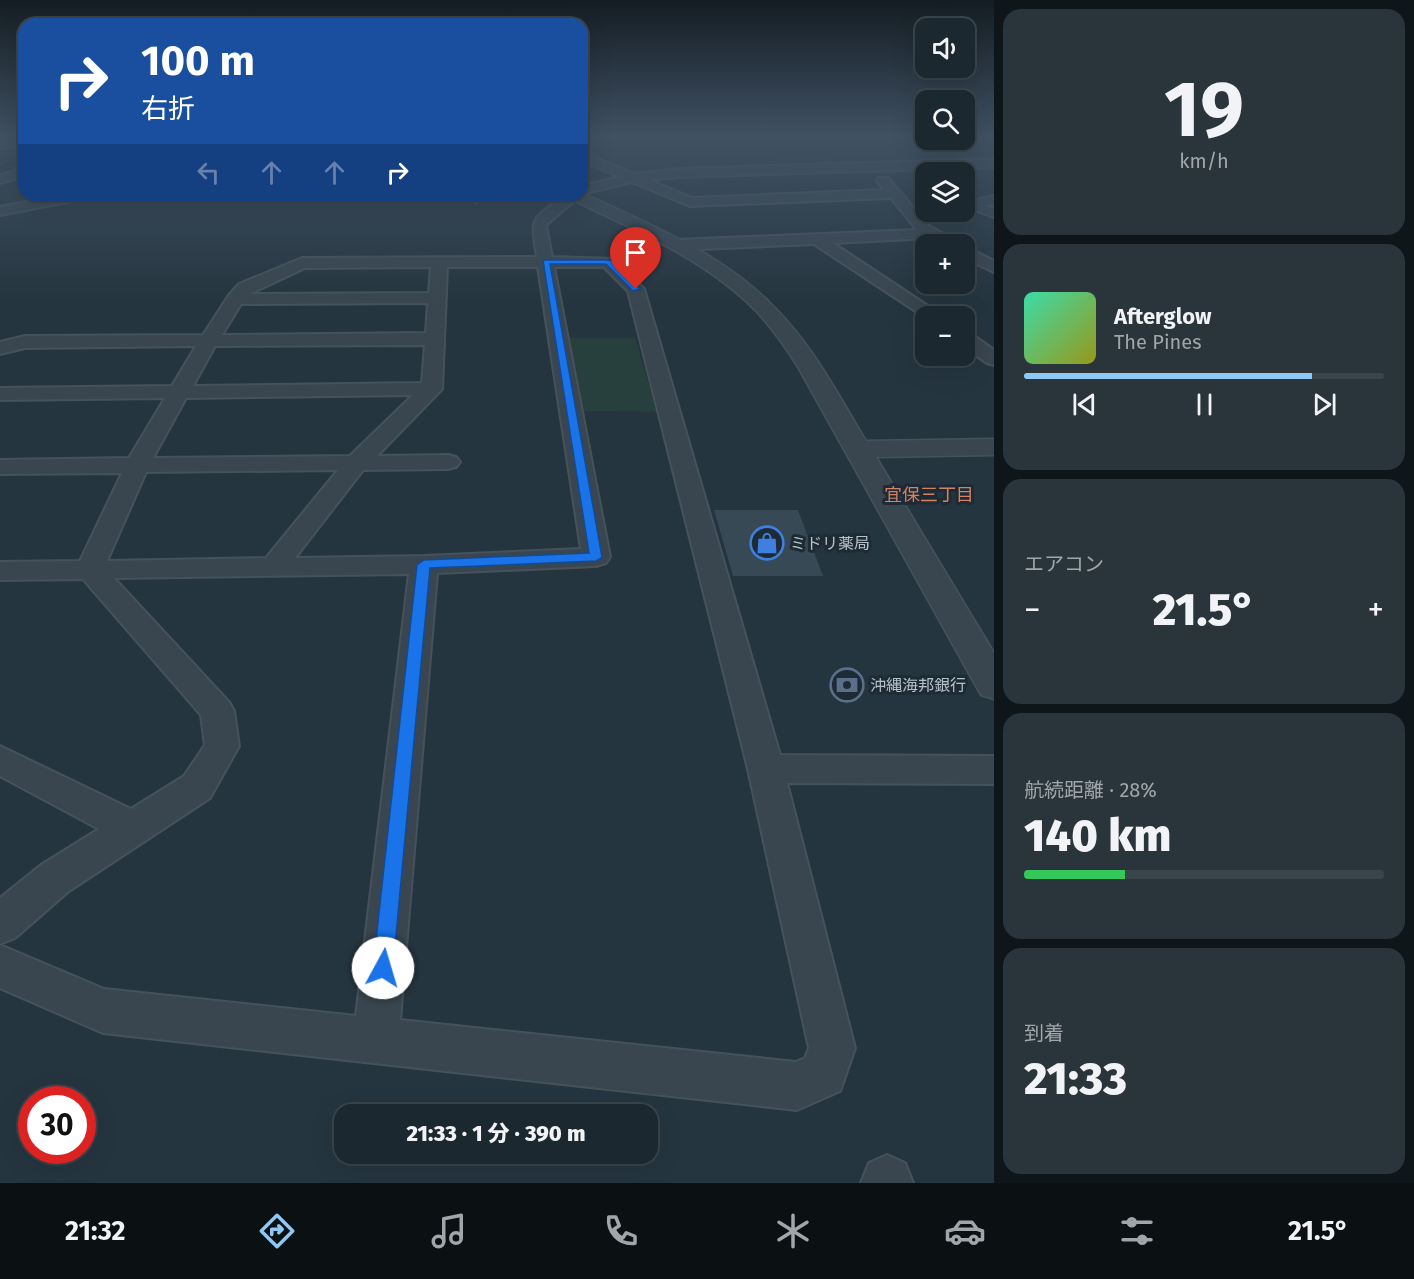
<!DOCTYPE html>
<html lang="ja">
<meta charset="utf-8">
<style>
:root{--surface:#1c282f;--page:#29343b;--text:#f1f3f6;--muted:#a0a6aa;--line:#3a444b;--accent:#8dc8f7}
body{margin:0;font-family:"Fira Sans","Noto Sans JP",sans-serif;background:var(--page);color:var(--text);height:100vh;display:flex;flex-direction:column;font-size:22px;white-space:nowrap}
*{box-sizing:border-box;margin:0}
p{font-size:20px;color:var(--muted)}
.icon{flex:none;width:33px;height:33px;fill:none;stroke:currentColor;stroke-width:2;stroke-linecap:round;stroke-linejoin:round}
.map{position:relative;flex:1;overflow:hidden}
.details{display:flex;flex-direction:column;gap:9px;padding:9px;background:#0f161a;width:420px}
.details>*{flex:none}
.top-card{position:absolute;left:18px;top:18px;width:570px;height:183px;border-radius:18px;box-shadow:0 6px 24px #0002,0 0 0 2px var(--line);background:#1a4fa0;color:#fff;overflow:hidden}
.controls{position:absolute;left:915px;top:18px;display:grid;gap:12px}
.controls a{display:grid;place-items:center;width:60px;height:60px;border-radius:12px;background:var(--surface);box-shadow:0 6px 24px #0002,0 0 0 2px var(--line);font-size:30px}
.speed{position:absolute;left:18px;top:1086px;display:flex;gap:12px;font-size:30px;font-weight:700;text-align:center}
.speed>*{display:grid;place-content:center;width:78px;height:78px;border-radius:50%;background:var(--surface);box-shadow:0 6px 24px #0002,0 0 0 2px var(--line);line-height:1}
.speed .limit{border:9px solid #d22;background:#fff;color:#111}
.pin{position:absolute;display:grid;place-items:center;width:51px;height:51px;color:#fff;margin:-62px -26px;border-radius:50% 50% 50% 0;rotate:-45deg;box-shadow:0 0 6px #0007}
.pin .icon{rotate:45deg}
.me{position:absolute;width:66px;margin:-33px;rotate:6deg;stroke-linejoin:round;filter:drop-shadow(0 0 4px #0008)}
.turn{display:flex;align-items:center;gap:21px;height:126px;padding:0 24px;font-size:27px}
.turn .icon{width:78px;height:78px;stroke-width:2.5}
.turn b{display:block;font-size:42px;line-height:51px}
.lanes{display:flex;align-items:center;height:57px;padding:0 24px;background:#0003;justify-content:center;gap:30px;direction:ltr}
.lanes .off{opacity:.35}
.big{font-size:45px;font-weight:800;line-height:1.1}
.details .tile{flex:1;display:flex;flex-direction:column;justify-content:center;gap:9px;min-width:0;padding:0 21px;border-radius:18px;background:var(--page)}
.details .dial{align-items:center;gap:0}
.dial b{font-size:78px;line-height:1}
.song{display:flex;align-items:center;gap:18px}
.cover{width:72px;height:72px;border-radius:9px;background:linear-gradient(135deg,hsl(160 70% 55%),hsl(60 70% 35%))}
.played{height:6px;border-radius:3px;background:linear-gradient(90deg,var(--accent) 80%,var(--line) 80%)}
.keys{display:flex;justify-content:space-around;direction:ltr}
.heat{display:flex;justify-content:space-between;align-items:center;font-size:33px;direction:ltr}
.charge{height:9px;border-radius:4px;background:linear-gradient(90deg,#34c759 28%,var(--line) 0)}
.trip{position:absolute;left:334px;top:1104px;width:324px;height:60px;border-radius:18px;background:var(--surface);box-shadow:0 6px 24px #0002,0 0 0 2px var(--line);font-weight:800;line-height:60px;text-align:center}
.tab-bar{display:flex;height:96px;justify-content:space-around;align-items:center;background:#0b1013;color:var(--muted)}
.tab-bar .icon{width:42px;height:42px}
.tab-bar .on{color:var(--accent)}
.tab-bar b{font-size:27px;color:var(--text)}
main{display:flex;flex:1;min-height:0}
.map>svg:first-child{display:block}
</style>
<main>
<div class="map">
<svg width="994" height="1183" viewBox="0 0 994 1183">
<rect width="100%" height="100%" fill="#25353f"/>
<g fill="#27403e">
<path d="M827 157 842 167H779L769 159Z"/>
<path d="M567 338H635L657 412 580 411Z"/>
</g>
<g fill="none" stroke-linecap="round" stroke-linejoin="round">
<path fill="#182d3d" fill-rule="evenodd" d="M23 159H24V161L0 168V166Z"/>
</g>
<path fill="#374955" d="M714 510H798L823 576H733Z"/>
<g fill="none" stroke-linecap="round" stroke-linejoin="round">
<g stroke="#45525b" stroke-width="4">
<g id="minor">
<path d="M24 139V145L0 149V143Z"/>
<path d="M582 148 599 159 634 174 679 169 994 159V167L679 177 649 180 692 198 884 190 877 181 878 178H888L929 226 956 241 958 244H941L930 238 833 243 943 316H926V318L814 244 677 250 669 245 677 240 917 230 891 198 690 206 632 182 582 194V186L620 177 591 165 582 157Z"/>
<path d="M18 170 24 174 22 177 0 183V175Z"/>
<path d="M62 195H90L83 199 0 215V207Z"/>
<path d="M471 195H494L492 198 476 202 469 198Z"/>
<path d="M565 195H581L546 225 552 257 614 259 644 289 780 755 994 756V784L787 783 855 1048 840 1091 797 1110 103 1033 0 988V945L104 989 356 1016 409 574 114 578 229 702 234 711 239 746 210 798 69 891 15 938 0 944V898L41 865 99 829 0 776V746L131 809 184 776 205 745 201 715 83 579 0 580V562L80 561 122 473 0 474V460L129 458 165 398 0 400V388L172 386 196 346 25 348 0 354V342L25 336 203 335 229 295 239 284 302 258 537 257C530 214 531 221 565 195ZM431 267 429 293 249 294 305 268ZM447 267H538L581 549 424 556 295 558 363 470 448 469 456 467 460 462 456 457 448 455 377 456 442 389ZM554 267H604L628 291 748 769 809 1048 805 1058 796 1062 400 1020 437 573 596 566 606 563 610 557ZM428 303 426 333 222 335 241 304ZM425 345 422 383 193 386 215 346ZM413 395 350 456 153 458 186 398ZM338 470 266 558 107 561 146 472Z"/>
<path d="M994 196V204L986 206 994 208V217L964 206 966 202Z"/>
<path d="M964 246 994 261V272L964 258Z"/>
<path d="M964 332 971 334 994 350V365L987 363 964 347Z"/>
<path d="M887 1155 905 1163 913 1183H861L869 1163Z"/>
</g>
</g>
<g stroke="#45525b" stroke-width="3">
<path id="tertiary" d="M582 193C647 223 719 252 770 303 811 342 837 393 866 441L994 439V455L876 457 994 653V699L981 695 798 367C786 348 773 329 757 312 706 259 633 229 568 198L565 195Z"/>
</g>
<use href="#minor" fill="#39464f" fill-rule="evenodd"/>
<use href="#tertiary" fill="#39464f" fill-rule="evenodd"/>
</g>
<linearGradient id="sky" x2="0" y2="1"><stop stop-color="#141d23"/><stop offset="0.45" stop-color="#405163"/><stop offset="1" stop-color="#405163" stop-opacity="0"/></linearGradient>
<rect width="994" height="303" fill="url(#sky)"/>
<path fill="#1a73e8" stroke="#114b97" stroke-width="1.5" d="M543 260H611L640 289 633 291 606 264H550L602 557 596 561 430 568 393 968 390 975 383 978 376 975 373 968 417 565 424 560 589 553Z"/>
<defs>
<g id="shop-ring" transform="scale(1.725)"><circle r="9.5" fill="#1e2b34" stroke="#3f7fe0" stroke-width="1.5"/><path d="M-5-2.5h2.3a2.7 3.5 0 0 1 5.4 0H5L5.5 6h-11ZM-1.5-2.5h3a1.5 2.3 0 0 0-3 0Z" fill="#3f7fe0"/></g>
<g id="bank-ring" transform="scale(1.725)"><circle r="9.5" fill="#1e2b34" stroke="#5c6f8a" stroke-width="1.5"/><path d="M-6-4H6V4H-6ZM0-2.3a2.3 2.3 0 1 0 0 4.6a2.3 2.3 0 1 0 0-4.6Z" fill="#5c6f8a"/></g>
</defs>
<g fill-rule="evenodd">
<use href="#shop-ring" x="767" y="543"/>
<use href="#bank-ring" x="847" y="685"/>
</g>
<g text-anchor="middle" stroke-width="6" stroke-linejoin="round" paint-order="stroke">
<g font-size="16" fill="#b5c1ca" stroke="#1e2b34" text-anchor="start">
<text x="790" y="549">ミドリ薬局</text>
<text x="870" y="691">沖縄海邦銀行</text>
</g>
<g font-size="18" fill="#d48265" stroke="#1e2b34">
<text x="929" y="501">宜保三丁目</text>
</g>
</g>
</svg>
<div class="controls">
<a><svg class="icon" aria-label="sound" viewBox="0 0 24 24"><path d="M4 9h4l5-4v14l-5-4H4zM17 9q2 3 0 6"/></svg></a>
<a><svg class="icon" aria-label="search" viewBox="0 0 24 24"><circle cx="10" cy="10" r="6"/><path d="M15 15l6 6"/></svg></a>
<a><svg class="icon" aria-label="layers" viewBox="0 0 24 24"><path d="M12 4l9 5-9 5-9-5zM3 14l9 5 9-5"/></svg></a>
<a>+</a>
<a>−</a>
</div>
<div class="speed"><div class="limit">30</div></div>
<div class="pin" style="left:636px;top:289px;background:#d93025"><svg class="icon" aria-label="arrive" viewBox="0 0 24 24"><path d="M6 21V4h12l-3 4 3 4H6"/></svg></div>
<svg class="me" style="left:383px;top:968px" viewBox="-20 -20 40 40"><circle r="19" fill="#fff"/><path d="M0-13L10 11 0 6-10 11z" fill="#1a73e8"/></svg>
<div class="trip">21:33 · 1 分 · 390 m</div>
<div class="top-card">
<div class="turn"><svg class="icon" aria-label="right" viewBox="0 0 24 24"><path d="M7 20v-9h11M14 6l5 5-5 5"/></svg><div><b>100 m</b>右折</div></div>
<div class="lanes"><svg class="icon off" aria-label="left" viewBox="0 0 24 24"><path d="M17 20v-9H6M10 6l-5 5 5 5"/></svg><svg class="icon off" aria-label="ahead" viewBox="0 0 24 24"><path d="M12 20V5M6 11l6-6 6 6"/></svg><svg class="icon off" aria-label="ahead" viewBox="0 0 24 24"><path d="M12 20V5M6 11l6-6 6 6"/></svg><svg class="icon" aria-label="right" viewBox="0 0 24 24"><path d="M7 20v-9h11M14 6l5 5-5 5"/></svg></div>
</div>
</div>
<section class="details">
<div class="tile dial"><b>19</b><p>km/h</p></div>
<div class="tile">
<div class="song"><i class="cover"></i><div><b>Afterglow</b><p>The Pines</p></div></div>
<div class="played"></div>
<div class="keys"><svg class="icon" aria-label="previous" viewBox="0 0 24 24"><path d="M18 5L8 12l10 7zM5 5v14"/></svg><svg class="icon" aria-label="pause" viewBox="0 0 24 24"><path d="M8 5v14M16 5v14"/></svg><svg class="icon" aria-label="next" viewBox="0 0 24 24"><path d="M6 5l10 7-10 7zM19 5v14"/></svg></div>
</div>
<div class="tile"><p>エアコン</p>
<div class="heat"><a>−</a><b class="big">21.5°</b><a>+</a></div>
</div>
<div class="tile"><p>航続距離 · 28%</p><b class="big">140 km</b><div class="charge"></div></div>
<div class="tile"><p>到着</p><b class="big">21:33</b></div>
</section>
</main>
<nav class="tab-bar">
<b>21:32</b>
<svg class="icon on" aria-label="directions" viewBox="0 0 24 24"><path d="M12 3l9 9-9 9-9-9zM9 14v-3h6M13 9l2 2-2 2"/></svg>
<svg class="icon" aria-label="music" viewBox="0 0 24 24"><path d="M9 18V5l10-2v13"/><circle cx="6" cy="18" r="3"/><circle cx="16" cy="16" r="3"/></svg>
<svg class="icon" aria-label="phone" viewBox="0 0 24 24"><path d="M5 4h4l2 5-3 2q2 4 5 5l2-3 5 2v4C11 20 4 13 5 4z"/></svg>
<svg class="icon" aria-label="climate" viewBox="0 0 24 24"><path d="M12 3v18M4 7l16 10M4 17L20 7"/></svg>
<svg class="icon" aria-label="car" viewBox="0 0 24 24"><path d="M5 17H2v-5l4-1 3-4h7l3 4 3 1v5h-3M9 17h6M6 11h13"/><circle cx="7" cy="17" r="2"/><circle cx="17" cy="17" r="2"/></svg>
<svg class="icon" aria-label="filters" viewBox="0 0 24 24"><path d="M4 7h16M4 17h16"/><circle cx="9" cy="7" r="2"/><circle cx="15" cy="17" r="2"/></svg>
<b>21.5°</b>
</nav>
